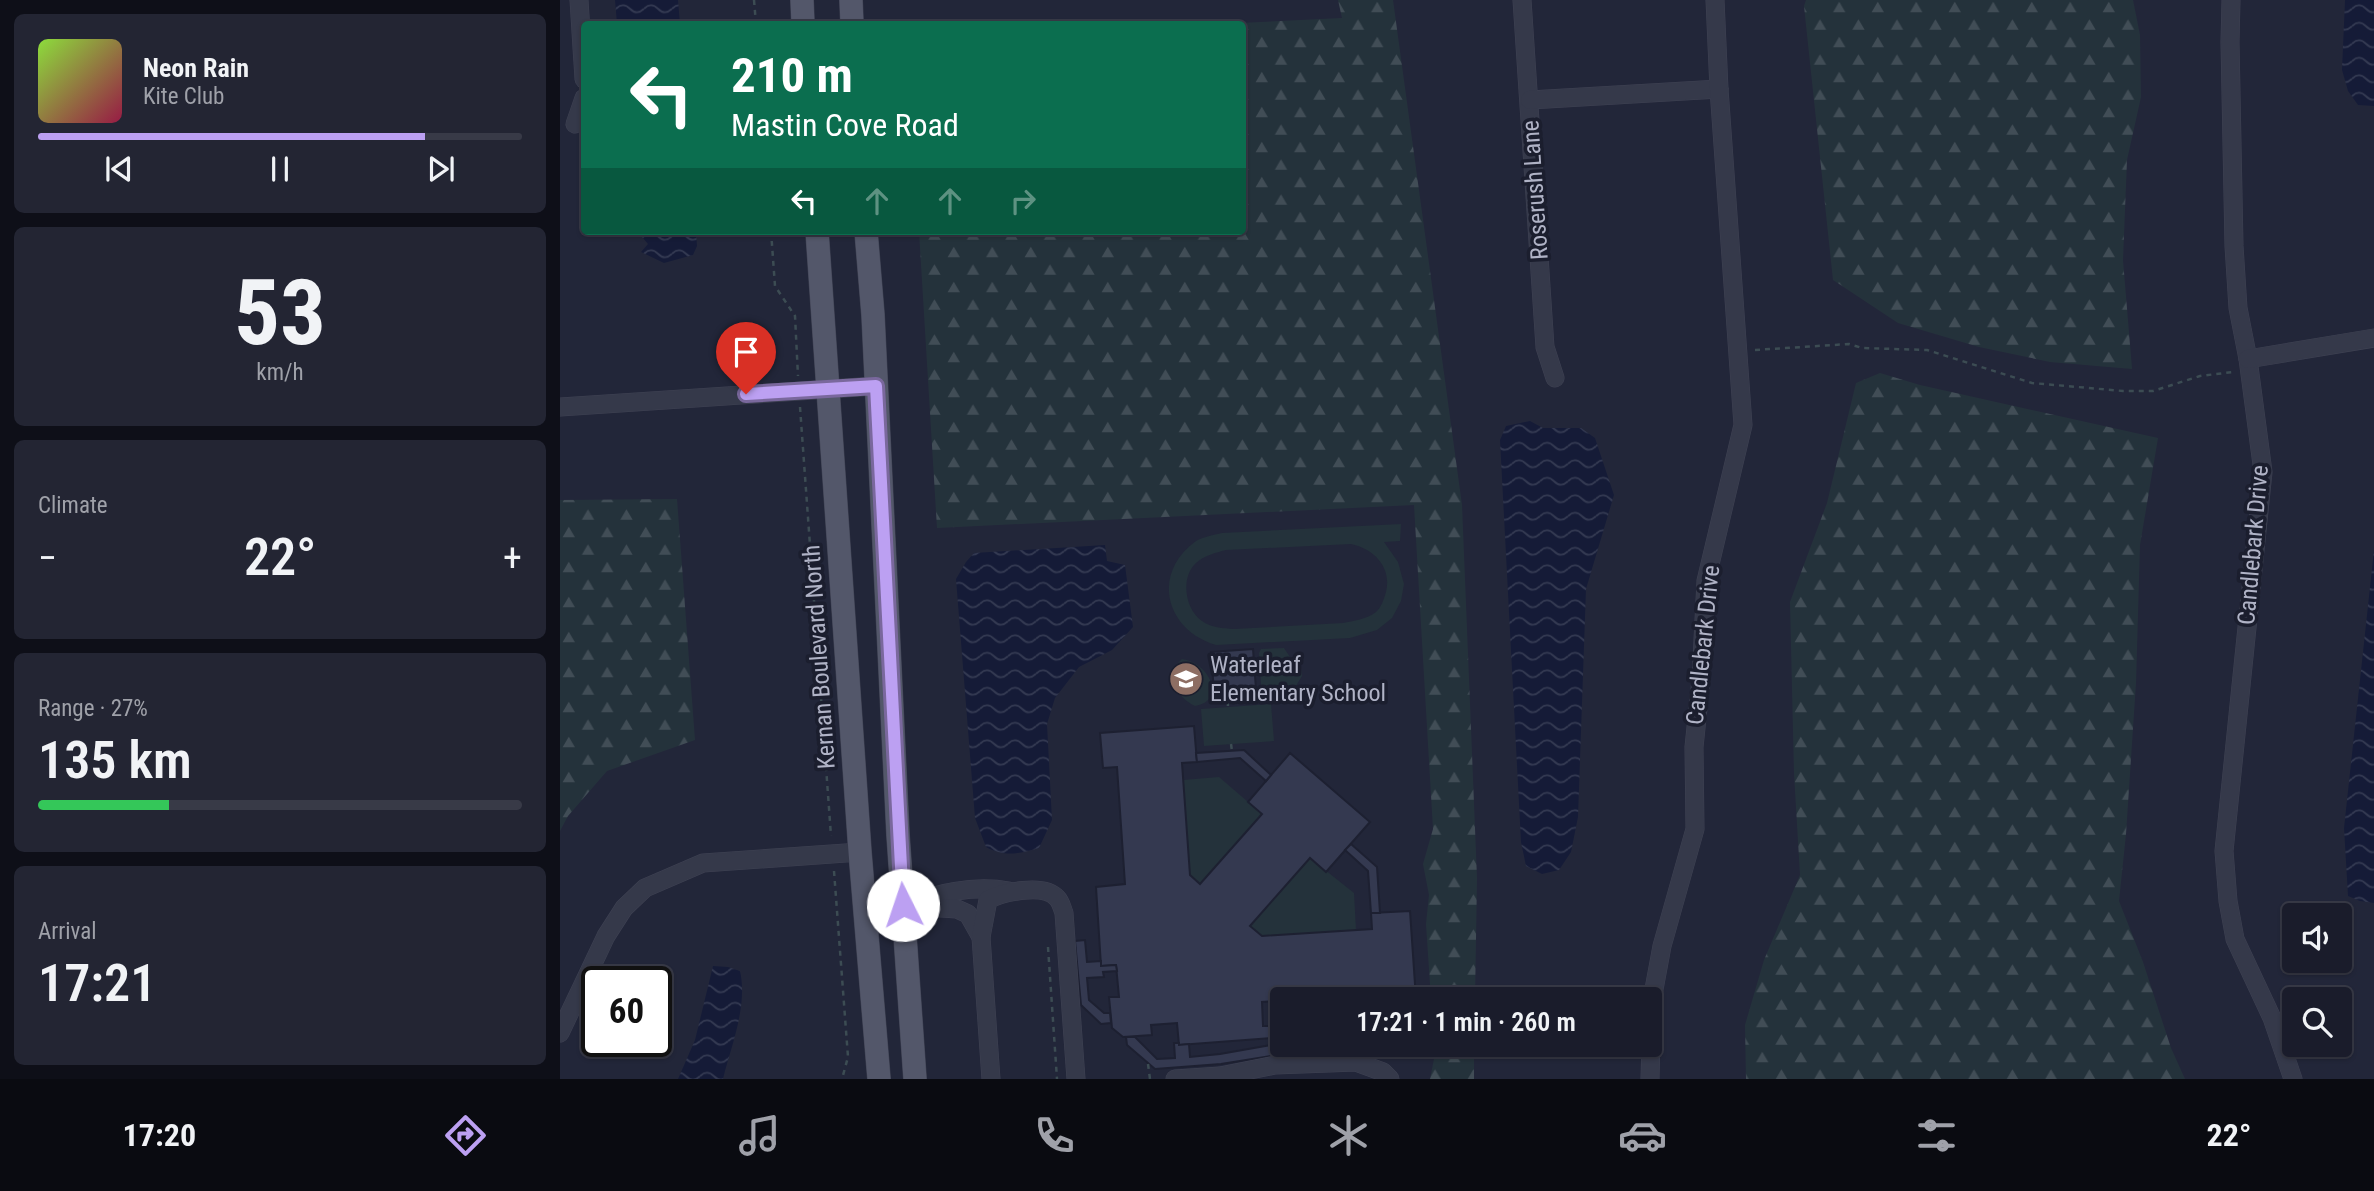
<!DOCTYPE html>
<meta charset="utf-8">
<style>
:root{--surface:#1a1c2b;--page:#232533;--text:#f1f3f6;--muted:#9fa1a9;--line:#383a47;--accent:#bca0f2}
body{margin:0;font-family:"Roboto Condensed",sans-serif;background:var(--page);color:var(--text);height:100vh;display:flex;flex-direction:column;font-size:26px;white-space:nowrap}
*{box-sizing:border-box;margin:0}
p{font-size:23px;color:var(--muted)}
.icon{flex:none;width:38px;height:38px;fill:none;stroke:currentColor;stroke-width:2;stroke-linecap:round;stroke-linejoin:round}
.map{position:relative;flex:1;overflow:hidden}
.side{display:flex;flex-direction:column;gap:14px;padding:14px;background:#0e0f18;width:560px}
.side>*{flex:none}
.top-card{position:absolute;left:21px;top:21px;width:665px;height:214px;border-radius:7px;box-shadow:0 2px 5px #0004,0 0 0 2px var(--line);background:#0b6e4f;color:#fff;overflow:hidden}
.tools{position:absolute;left:1722px;top:903px;display:grid;gap:14px}
.tools a{display:grid;place-items:center;width:70px;height:70px;border-radius:7px;background:var(--surface);box-shadow:0 2px 5px #0004,0 0 0 2px var(--line);font-size:35px}
.speed{position:absolute;left:21px;top:966px;display:flex;gap:14px;font-size:35px;font-weight:700;text-align:center}
.speed>*{display:grid;place-content:center;width:91px;height:91px;border-radius:50%;background:var(--surface);box-shadow:0 2px 5px #0004,0 0 0 2px var(--line);line-height:1}
.speed .limit{border:4px solid #111;border-radius:10px;background:#fff;color:#111}
.pin{position:absolute;display:grid;place-items:center;width:60px;height:60px;color:#fff;margin:-72px -30px;border-radius:50% 50% 50% 0;rotate:-45deg;box-shadow:0 0 7px #0007}
.pin .icon{rotate:45deg}
.me{position:absolute;width:77px;margin:-38px;rotate:356deg;stroke-linejoin:round;filter:drop-shadow(0 0 5px #0008)}
.turn{display:flex;align-items:center;gap:24px;height:147px;padding:0 35px;font-size:32px}
.turn .icon{width:91px;height:91px;stroke-width:2.5}
.turn b{display:block;font-size:49px;line-height:60px}
.lanes{display:flex;align-items:center;height:66px;padding:0 35px;background:#0003;justify-content:center;gap:35px;direction:ltr}
.lanes .off{opacity:.35}
.big{font-size:52px;font-weight:600;line-height:1.1}
.side .widget{flex:1;display:flex;flex-direction:column;justify-content:center;gap:10px;min-width:0;padding:0 24px;border-radius:10px;background:var(--page)}
.side .dial{align-items:center;gap:0}
.dial b{font-size:91px;line-height:1}
.song{display:flex;align-items:center;gap:21px}
.cover{width:84px;height:84px;border-radius:10px;background:linear-gradient(135deg,hsl(90 70% 55%),hsl(340 70% 35%))}
.played{height:7px;border-radius:4px;background:linear-gradient(90deg,var(--accent) 80%,var(--line) 80%)}
.keys{display:flex;justify-content:space-around;direction:ltr}
.heat{display:flex;justify-content:space-between;align-items:center;font-size:38px;direction:ltr}
.charge{height:10px;border-radius:5px;background:linear-gradient(90deg,#34c759 27%,var(--line) 0)}
.trip{position:absolute;left:710px;top:987px;width:392px;height:70px;border-radius:7px;background:var(--surface);box-shadow:0 2px 5px #0004,0 0 0 2px var(--line);font-weight:600;line-height:70px;text-align:center}
.dock{display:flex;height:112px;justify-content:space-around;align-items:center;background:#0a0b11;color:var(--muted)}
.dock .icon{width:49px;height:49px}
.dock .active{color:var(--accent)}
.dock b{font-size:32px;color:var(--text)}
main{display:flex;flex:1;min-height:0}
.map>svg:first-child{display:block}
</style>
<main>
<section class="side">
<div class="widget">
<div class="song"><i class="cover"></i><div><b>Neon Rain</b><p>Kite Club</p></div></div>
<div class="played"></div>
<div class="keys"><svg class="icon" aria-label="previous" viewBox="0 0 24 24"><path d="M18 5L8 12l10 7zM5 5v14"/></svg><svg class="icon" aria-label="pause" viewBox="0 0 24 24"><path d="M8 5v14M16 5v14"/></svg><svg class="icon" aria-label="next" viewBox="0 0 24 24"><path d="M6 5l10 7-10 7zM19 5v14"/></svg></div>
</div>
<div class="widget dial"><b>53</b><p>km/h</p></div>
<div class="widget"><p>Climate</p>
<div class="heat"><a>−</a><b class="big">22°</b><a>+</a></div>
</div>
<div class="widget"><p>Range · 27%</p><b class="big">135 km</b><div class="charge"></div></div>
<div class="widget"><p>Arrival</p><b class="big">17:21</b></div>
</section>
<div class="map">
<svg width="1814" height="1079" viewBox="0 0 1814 1079">
<defs>
<pattern id="forest-firs" width="22" height="20" patternUnits="userSpaceOnUse" patternTransform="scale(1.75)"><rect width="22" height="20" fill="#24323b"/><path d="M5 1l3.5 6h-7zM16 11l3.5 6h-7z" fill="#414d56"/></pattern>
<pattern id="water-waves" width="16" height="10" patternUnits="userSpaceOnUse" patternTransform="scale(1.75)"><rect width="16" height="10" fill="#151b37"/><path d="M0 5q4-4 8 0t8 0" fill="none" stroke="#343a52"/></pattern>
</defs>
<rect width="100%" height="100%" fill="#222639"/>
<g fill="url(#forest-firs)">
<path d="M778 0H833L902 505 917 878 915 999H871L866 924 869 895 863 864 873 829 854 505 377 528 359 231H682V24H659L782 18Z"/>
<path d="M1246 0H1573L1580 35 1581 97 1567 160 1563 260 1572 369 1490 362 1419 347 1338 323 1273 280 1244 6Z"/>
<path d="M1320 373 1360 385 1598 438 1580 545 1576 683 1566 834 1559 901 1583 962 1611 1048 1625 1079H1186L1185 1025 1204 960 1240 875 1234 773 1230 602 1267 503 1296 383Z"/>
<path d="M117 499 135 740 47 771 8 816 0 831V500Z"/>
<path d="M873 1045H914V1079H870L874 1059Z"/>
</g>
<g fill="#24323b" fill-rule="evenodd">
<path d="M841 524 840 541 824 542 838 562 844 584 841 601 832 618 817 630 790 638 656 645C605 630 591 573 636 541 643 537 654 535 662 533ZM791 544C814 549 832 567 826 592 824 599 821 608 816 612 807 619 793 621 783 623L674 629C663 628 651 628 642 621 625 609 620 578 636 563 645 555 655 553 666 550Z"/>
<path d="M724 648 734 663 741 667 742 676 728 699 706 703 702 700 699 653 701 649Z"/>
<path d="M622 659C648 662 668 700 635 706 616 697 604 675 622 659Z"/>
<path d="M711 704 714 741 644 746 641 709Z"/>
<path d="M659 777 702 814 640 884 630 875 623 780Z"/>
<path d="M750 858 794 893 796 930 702 936 690 926Z"/>
</g>
<g fill="url(#water-waves)">
<path d="M55 0H118L120 24H57Z"/>
<path d="M1785 0H1814V106L1798 105 1788 91 1782 70Z"/>
<path d="M77 231H136L137 246 133 255 104 263 81 252 88 244Z"/>
<path d="M970 421 983 428H1021L1035 438 1054 495 1026 589 1018 817 1011 852 999 870 982 874 966 866 961 842 940 440 946 426Z"/>
<path d="M545 545 547 561 565 565 573 627 552 650 519 667 495 698 487 724 492 820 479 848C459 854 444 857 426 847L415 818 396 579 406 562 414 553Z"/>
<path d="M1814 550V903L1800 901 1788 896 1784 828Z"/>
<path d="M153 966 168 967 180 971C188 1006 171 1046 163 1079H118L135 1040Z"/>
</g>
<g fill="#343950" stroke="#1d2031" stroke-width="2">
<path d="M693 649 696 689 654 692 651 652Z"/>
<path d="M634 726 637 762 622 763 630 875 640 884 702 814 688 802 730 753 810 822 766 872 750 858 690 926 702 936 812 929 811 913 850 911 856 999H819L818 994 702 1002 703 1026H711L712 1038 619 1045 617 1023 591 1025 592 1035 563 1037 552 1028 549 997H559L556 965 541 966 536 887 565 884 557 767 543 768 540 733Z"/>
<path d="M684 750 711 775 706 781 680 758 637 762 636 753Z"/>
<path d="M791 844 817 867 820 913H811L808 871 785 850Z"/>
<path d="M525 940 527 962 541 961V966L556 965 557 971 543 972 544 977 527 978 529 1000 544 1013H550L551 1023 541 1024 521 1005 515 941Z"/>
<path d="M566 1037H575L597 1059 615 1058 614 1043H619V1045L629 1044 630 1057 660 1054 711 1045V1056L661 1064 595 1069 567 1045Z"/>
</g>
<g fill="none" stroke-linecap="round" stroke-linejoin="round">
<g stroke="#3f4253" stroke-width="19">
<g id="minor">
<path d="M19 0 24 79"/>
<path d="M962 0 985 347 995 378"/>
<path d="M1671 0 1670 42 1674 246 1678 308 1688 359 1703 472 1664 851 1668 901 1675 939 1712 1018 1733 1079"/>
<path d="M970 100 1159 89"/>
<path d="M15 124 24 98"/>
<path d="M1688 359 1814 338"/>
<path d="M0 407 315 386"/>
<path d="M343 905C378 894 412 884 449 891"/>
<path d="M350 906 397 909 408 914 421 937"/>
<path d="M0 1033 46 936 64 908 85 888 143 863 300 852"/>
<path d="M431 1079 421 937 428 900C443 892 484 883 497 898 501 902 502 908 504 913L516 1079"/>
<path d="M615 1079 660 1076 715 1065 796 1062 823 1072 830 1079"/>
<path d="M1090 1079 1092 1000 1102 946 1135 829 1134 747 1141 679 1146 581 1183 425 1159 89 1155 0"/>
</g>
</g>
<g stroke="#3f4253" stroke-width="24">
<g id="major">
<path d="M242 0 243 24"/>
<path d="M291 0 292 24"/>
<path d="M257 231 300 852 319 1079"/>
<path d="M306 231 313 315 338 835 355 1079"/>
</g>
</g>
<g stroke="#3c4c53" stroke-width="2.5" stroke-dasharray="5 5" stroke-linecap="butt">
<path d="M194 0 196 24"/>
<path d="M211 231 215 286 235 316 238 376"/>
<path d="M1195 350 1289 344 1302 348 1367 350 1472 383 1563 391H1593L1640 376 1673 372"/>
<path d="M240 407 271 836"/>
<path d="M667 691 668 707"/>
<path d="M650 697 654 699 702 695"/>
<path d="M671 744 672 751"/>
<path d="M274 871 288 1057 282 1079"/>
<path d="M488 947 497 1079"/>
<path d="M588 1064 590 1079"/>
</g>
<use href="#minor" stroke="#35394a" stroke-width="18"/>
<use href="#major" stroke="#53576a" stroke-width="23"/>
</g>
<g fill="none" stroke-linecap="round" stroke-linejoin="round">
<g stroke="#7a689d" stroke-width="18">
<path id="route" d="M186 394 316 386 343 905"/>
</g>
<use href="#route" stroke="#bca0f2" stroke-width="12"/>
</g>
<defs>
<g id="school-disc" transform="scale(1.75)"><circle r="9.5" fill="#8d6e63" stroke="#1b1e2e"/><path d="M0-5L7-2L0 1L-7-2ZM-4 1L0 2.5L4 1V4Q0 6-4 4Z" fill="#fff"/></g>
</defs>
<g fill-rule="evenodd">
<use href="#school-disc" x="626" y="679"/>
</g>
<g text-anchor="middle" stroke-width="7" stroke-linejoin="round" paint-order="stroke">
<g font-size="24" fill="#b0b3c6" stroke="#1b1e2e">
<text transform="translate(975 190) rotate(-94)" y="8">Roserush Lane</text>
<text transform="translate(1693 545) rotate(-85)" y="8">Candlebark Drive</text>
<text transform="translate(1143 645) rotate(-84)" y="8">Candlebark Drive</text>
<text transform="translate(259 657) rotate(-94)" y="8">Kernan Boulevard North</text>
</g>
<g font-size="24" fill="#b0b3c6" stroke="#1b1e2e" text-anchor="start">
<text x="650" y="673">Waterleaf<tspan x="650" dy="28">Elementary School</tspan></text>
</g>
</g>
</svg>
<div class="tools">
<a><svg class="icon" aria-label="sound" viewBox="0 0 24 24"><path d="M4 9h4l5-4v14l-5-4H4zM17 9q2 3 0 6"/></svg></a>
<a><svg class="icon" aria-label="search" viewBox="0 0 24 24"><circle cx="10" cy="10" r="6"/><path d="M15 15l6 6"/></svg></a>
</div>
<div class="speed"><div class="limit">60</div></div>
<div class="pin" style="left:186px;top:394px;background:#d93025"><svg class="icon" aria-label="arrive" viewBox="0 0 24 24"><path d="M6 21V4h12l-3 4 3 4H6"/></svg></div>
<svg class="me" style="left:343px;top:905px" viewBox="-20 -20 40 40"><circle r="19" fill="#fff"/><path d="M0-13L10 11 0 6-10 11z" fill="#bca0f2"/></svg>
<div class="trip">17:21 · 1 min · 260 m</div>
<div class="top-card">
<div class="turn"><svg class="icon" aria-label="left" viewBox="0 0 24 24"><path d="M17 20v-9H6M10 6l-5 5 5 5"/></svg><div><b>210 m</b>Mastin Cove Road</div></div>
<div class="lanes"><svg class="icon" aria-label="left" viewBox="0 0 24 24"><path d="M17 20v-9H6M10 6l-5 5 5 5"/></svg><svg class="icon off" aria-label="ahead" viewBox="0 0 24 24"><path d="M12 20V5M6 11l6-6 6 6"/></svg><svg class="icon off" aria-label="ahead" viewBox="0 0 24 24"><path d="M12 20V5M6 11l6-6 6 6"/></svg><svg class="icon off" aria-label="right" viewBox="0 0 24 24"><path d="M7 20v-9h11M14 6l5 5-5 5"/></svg></div>
</div>
</div>
</main>
<nav class="dock">
<b>17:20</b>
<svg class="icon active" aria-label="directions" viewBox="0 0 24 24"><path d="M12 3l9 9-9 9-9-9zM9 14v-3h6M13 9l2 2-2 2"/></svg>
<svg class="icon" aria-label="music" viewBox="0 0 24 24"><path d="M9 18V5l10-2v13"/><circle cx="6" cy="18" r="3"/><circle cx="16" cy="16" r="3"/></svg>
<svg class="icon" aria-label="phone" viewBox="0 0 24 24"><path d="M5 4h4l2 5-3 2q2 4 5 5l2-3 5 2v4C11 20 4 13 5 4z"/></svg>
<svg class="icon" aria-label="climate" viewBox="0 0 24 24"><path d="M12 3v18M4 7l16 10M4 17L20 7"/></svg>
<svg class="icon" aria-label="car" viewBox="0 0 24 24"><path d="M5 17H2v-5l4-1 3-4h7l3 4 3 1v5h-3M9 17h6M6 11h13"/><circle cx="7" cy="17" r="2"/><circle cx="17" cy="17" r="2"/></svg>
<svg class="icon" aria-label="filters" viewBox="0 0 24 24"><path d="M4 7h16M4 17h16"/><circle cx="9" cy="7" r="2"/><circle cx="15" cy="17" r="2"/></svg>
<b>22°</b>
</nav>
